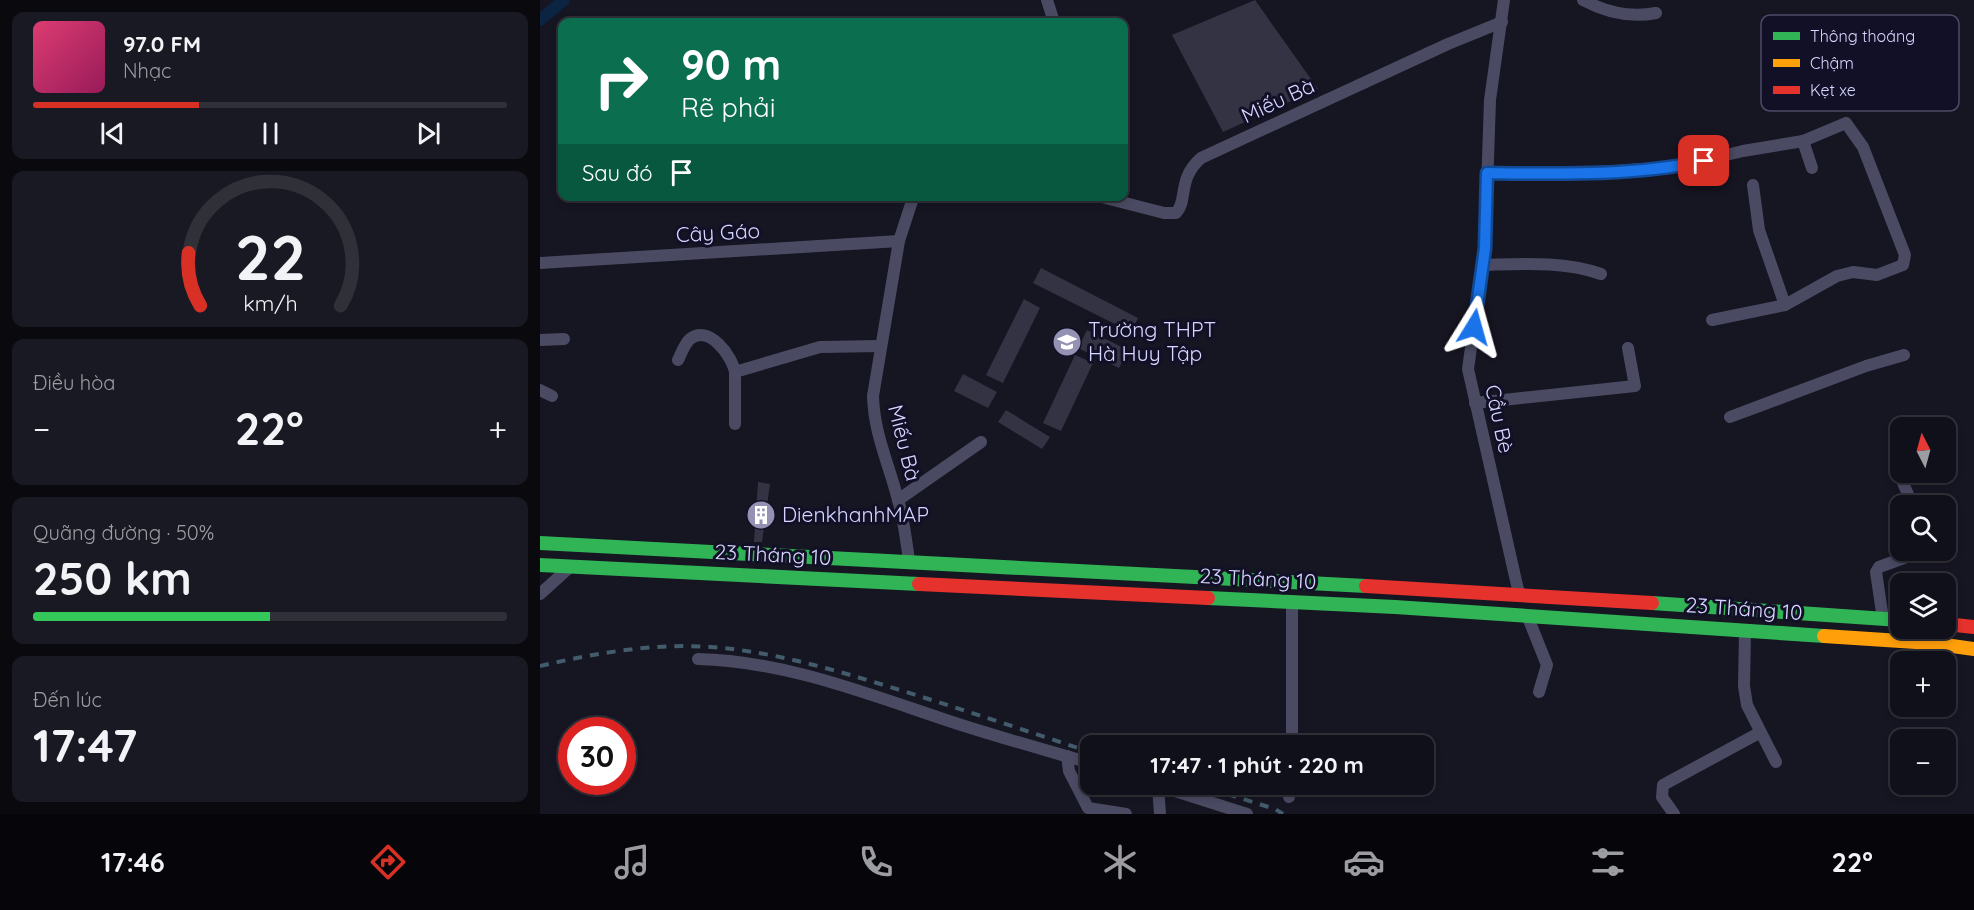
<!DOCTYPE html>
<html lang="vi">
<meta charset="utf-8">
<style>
:root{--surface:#10101a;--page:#191923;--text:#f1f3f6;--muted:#9c9da2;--line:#303039;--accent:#d93025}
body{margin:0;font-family:Quicksand,sans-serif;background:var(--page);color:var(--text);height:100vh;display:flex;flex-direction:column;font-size:22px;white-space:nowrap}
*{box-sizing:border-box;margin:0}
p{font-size:20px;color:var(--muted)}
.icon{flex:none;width:33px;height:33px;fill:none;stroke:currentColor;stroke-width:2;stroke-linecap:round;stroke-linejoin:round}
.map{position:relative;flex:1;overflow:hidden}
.drawer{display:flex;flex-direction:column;gap:12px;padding:12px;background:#09090e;width:540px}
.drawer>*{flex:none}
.guide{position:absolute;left:18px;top:18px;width:570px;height:183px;border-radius:12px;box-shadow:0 3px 9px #0003,0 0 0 2px var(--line);background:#0b6e4f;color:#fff;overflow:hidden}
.needle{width:39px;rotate:354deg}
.tools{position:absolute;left:1350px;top:417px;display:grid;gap:12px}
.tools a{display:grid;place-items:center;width:66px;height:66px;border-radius:12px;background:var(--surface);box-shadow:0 3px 9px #0003,0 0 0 2px var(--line);font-size:30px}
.speed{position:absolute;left:18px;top:717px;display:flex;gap:12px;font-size:30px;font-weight:700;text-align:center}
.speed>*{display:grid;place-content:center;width:78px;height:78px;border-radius:50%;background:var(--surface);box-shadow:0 3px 9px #0003,0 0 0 2px var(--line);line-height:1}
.speed .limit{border:9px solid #d22;background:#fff;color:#111}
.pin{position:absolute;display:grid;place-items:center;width:51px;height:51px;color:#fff;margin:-26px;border-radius:12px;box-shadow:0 3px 9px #0006}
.me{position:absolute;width:66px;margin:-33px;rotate:8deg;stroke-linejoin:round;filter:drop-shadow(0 0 4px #0008)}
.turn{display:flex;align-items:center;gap:21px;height:126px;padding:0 24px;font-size:27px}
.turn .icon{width:78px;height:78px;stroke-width:2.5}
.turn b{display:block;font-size:42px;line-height:51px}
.then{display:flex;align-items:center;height:57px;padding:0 24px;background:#0003;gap:12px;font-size:22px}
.big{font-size:45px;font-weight:700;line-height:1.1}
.drawer .card{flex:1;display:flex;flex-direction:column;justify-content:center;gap:9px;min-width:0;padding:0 21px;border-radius:12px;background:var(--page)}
.drawer .dial{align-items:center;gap:0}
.dial svg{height:156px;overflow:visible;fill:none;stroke:var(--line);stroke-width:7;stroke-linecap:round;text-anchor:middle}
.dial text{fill:var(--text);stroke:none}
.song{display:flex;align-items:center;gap:18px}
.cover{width:72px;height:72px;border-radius:9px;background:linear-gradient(135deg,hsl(340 70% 55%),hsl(330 70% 35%))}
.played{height:6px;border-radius:3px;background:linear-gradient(90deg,var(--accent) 35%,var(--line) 35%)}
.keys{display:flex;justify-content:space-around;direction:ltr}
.heat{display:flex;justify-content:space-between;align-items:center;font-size:33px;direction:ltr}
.charge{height:9px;border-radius:4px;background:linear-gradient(90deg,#34c759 50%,var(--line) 0)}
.trip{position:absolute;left:540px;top:735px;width:354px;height:60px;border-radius:12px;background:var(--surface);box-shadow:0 3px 9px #0003,0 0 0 2px var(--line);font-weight:700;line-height:60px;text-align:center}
.dock{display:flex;height:96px;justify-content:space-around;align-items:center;background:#06060a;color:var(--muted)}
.dock .icon{width:42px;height:42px}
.dock .selected{color:var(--accent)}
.dock b{font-size:27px;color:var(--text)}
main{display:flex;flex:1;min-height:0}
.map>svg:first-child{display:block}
</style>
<main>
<section class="drawer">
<div class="card">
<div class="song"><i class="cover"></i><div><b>97.0 FM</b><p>Nhạc</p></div></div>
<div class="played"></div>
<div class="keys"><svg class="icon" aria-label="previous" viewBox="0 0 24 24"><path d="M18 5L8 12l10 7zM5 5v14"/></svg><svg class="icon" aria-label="pause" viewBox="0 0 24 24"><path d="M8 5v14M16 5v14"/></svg><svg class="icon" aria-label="next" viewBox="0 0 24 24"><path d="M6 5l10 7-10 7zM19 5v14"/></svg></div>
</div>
<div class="card dial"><svg viewBox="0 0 100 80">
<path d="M14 69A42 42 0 1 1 86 69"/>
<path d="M14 69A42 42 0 0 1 8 42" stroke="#d93025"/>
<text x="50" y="56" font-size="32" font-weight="700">22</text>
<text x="50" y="72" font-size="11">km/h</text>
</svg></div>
<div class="card"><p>Điều hòa</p>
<div class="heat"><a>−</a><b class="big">22°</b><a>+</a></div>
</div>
<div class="card"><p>Quãng đường · 50%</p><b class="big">250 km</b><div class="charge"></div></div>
<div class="card"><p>Đến lúc</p><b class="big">17:47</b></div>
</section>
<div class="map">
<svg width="1434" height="814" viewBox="0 0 1434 814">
<rect width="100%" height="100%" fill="#161522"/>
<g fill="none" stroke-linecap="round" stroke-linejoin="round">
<path stroke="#0b2442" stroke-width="12" d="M0 20 24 0"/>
</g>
<g fill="#343344">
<path d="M715 0 778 89 683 132 632 35Z"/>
<path d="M501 268 598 318 591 332 493 283Z"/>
<path d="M484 299 500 308 463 383 446 375Z"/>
<path d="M547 330 588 350 579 368 538 348Z"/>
<path d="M535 355 553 363 521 431 503 423Z"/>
<path d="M423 374 457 392 448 408 414 391Z"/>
<path d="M466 410 510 437 502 449 458 422Z"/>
<path d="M218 482 230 484 222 542H214Z"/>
</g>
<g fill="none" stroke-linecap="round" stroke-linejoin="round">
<g stroke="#4a4b63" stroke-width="12">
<path d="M507 0 514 22"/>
<path d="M964 0 950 100 945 248 928 369 979 594"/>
<path d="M1043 0C1067 13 1090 18 1116 13"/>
<path d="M1263 141 1272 168"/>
<path d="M947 173 1028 174 1135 167 1203 151 1263 141 1306 123 1323 147 1365 255 1363 265 1337 275 1313 272 1297 276 1245 305 1172 320"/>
<path d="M1213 185 1219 230 1245 305"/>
<path d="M558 196 624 213H636C648 201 637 179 661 158L908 44 962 22"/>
<path d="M0 263 359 241"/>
<path d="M942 265C983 264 1023 261 1061 274"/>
<path d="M0 340 24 339"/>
<path d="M138 360C141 354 145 343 150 339 169 324 192 356 195 372L280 347 341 346"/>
<path d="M195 372V424"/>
<path d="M0 390 12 396"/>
<path d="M935 403 1095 386 1088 348"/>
<path d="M1190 417 1326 366 1364 355"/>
<path d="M1355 464 1373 506"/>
<path d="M358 500 441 442"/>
<path d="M369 560C366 540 364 520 358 500 349 464 334 434 333 396L359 241 372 201 376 196"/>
<path d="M0 594 31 566"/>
<path d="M752 602V746"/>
<path d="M987 615 1007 665 999 692"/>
<path d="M1343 619 1336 572 1339 567 1364 558 1369 550"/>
<path d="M1205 631 1204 686 1207 705 1236 762"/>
<path d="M158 659C244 661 325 693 406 720 454 736 502 749 550 763"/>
<path d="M527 756 529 771 548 808 586 814"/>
<path d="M613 784 707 814"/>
<path d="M618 786 620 814"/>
<path d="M749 797 750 784"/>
<path d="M1134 814 1122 797 1123 785 1219 733"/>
</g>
<g stroke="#30b455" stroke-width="14">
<path d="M0 543 826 586"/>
<path d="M0 565 379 584"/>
<path d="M668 598 855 607 1284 636"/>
<path d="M1112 603 1360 620"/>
</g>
<path stroke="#ff9f0a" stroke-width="14" d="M1284 636 1391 643 1434 649"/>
<g stroke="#e5322d" stroke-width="14">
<path d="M379 584 668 598"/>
<path d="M826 586 1112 603"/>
<path d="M1406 624 1434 627"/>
</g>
<g stroke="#435c6b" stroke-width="4" stroke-dasharray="9 8" stroke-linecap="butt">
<path d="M0 666C56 653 113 643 171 647 237 652 298 671 360 690 424 710 487 731 550 752"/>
<path d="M655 784 735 809 743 814"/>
</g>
</g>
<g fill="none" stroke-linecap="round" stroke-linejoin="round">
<g stroke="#114b97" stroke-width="15">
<path id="route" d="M934 327 945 248 947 173C1020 174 1093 176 1164 161"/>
</g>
<use href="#route" stroke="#1a73e8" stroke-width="10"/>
</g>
<defs>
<g id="school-disc" transform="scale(1.5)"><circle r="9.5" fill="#9392b2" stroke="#121027"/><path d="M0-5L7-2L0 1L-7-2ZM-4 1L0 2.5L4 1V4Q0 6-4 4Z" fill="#fff"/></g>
<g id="building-disc" transform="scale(1.5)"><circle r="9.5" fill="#9392b2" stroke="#121027"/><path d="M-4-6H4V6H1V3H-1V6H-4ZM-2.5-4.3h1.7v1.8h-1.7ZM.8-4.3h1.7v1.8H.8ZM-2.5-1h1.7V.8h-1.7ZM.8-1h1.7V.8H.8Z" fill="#fff"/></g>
</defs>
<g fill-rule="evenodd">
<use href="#school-disc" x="527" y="342"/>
<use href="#building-disc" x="221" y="515"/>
</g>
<g text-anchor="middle" stroke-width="6" stroke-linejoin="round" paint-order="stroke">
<g font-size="21" fill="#d7d6ff" stroke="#121027">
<text transform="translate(738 101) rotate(-25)" y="7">Miếu Bà</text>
<text transform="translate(178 233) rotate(-3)" y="7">Cây Gáo</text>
<text transform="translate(959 419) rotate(78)" y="7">Cầu Bè</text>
<text transform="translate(364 443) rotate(76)" y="7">Miếu Bà</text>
<text transform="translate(233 555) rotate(3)" y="7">23 Tháng 10</text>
<text transform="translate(718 579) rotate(3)" y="7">23 Tháng 10</text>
<text transform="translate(1204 609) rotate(4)" y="7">23 Tháng 10</text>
</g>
<g font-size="21" fill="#d7d6ff" stroke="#121027" text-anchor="start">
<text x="548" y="337">Trường THPT<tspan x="548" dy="24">Hà Huy Tập</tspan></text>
<text x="242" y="522">DienkhanhMAP</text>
</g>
</g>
<rect x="1221" y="15" width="198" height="96" rx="9" fill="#121027" stroke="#4d4b68" stroke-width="1.5"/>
<rect x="1233" y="32" width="27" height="8" fill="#30b455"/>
<rect x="1233" y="59" width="27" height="8" fill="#ff9f0a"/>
<rect x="1233" y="86" width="27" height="8" fill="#e5322d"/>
<g font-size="16" fill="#d7d6ff">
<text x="1270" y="42">Thông thoáng</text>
<text x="1270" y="69">Chậm</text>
<text x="1270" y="96">Kẹt xe</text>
</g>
</svg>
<div class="tools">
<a><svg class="needle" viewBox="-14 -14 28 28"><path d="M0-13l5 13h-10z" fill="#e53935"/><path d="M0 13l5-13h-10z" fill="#9c9da2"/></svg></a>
<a><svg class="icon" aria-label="search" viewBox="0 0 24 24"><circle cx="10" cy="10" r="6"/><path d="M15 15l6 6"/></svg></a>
<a><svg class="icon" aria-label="layers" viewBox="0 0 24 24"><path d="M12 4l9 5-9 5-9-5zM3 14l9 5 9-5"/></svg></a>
<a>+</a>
<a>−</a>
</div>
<div class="speed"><div class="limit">30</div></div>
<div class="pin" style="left:1164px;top:161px;background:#d93025"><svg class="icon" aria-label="arrive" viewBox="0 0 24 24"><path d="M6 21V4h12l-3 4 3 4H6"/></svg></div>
<svg class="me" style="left:934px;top:327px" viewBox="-20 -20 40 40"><path d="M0-17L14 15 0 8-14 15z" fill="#1a73e8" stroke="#fff" stroke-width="4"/></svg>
<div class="trip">17:47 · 1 phút · 220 m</div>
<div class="guide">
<div class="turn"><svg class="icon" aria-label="right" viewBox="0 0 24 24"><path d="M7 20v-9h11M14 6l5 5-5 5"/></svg><div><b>90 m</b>Rẽ phải</div></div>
<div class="then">Sau đó<svg class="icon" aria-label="arrive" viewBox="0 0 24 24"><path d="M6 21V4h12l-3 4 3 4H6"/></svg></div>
</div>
</div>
</main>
<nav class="dock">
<b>17:46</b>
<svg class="icon selected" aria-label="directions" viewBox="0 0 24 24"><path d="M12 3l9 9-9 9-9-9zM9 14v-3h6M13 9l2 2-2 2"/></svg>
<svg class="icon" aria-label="music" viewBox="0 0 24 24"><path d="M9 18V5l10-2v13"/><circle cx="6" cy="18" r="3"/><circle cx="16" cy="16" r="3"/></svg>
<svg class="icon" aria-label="phone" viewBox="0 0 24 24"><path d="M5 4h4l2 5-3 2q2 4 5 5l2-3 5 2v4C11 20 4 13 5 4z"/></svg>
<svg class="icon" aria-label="climate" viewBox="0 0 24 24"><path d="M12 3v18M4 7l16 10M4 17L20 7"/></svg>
<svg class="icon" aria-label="car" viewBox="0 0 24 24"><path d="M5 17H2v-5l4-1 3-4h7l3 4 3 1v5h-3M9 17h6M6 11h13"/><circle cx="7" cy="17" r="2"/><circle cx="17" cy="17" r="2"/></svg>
<svg class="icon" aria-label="filters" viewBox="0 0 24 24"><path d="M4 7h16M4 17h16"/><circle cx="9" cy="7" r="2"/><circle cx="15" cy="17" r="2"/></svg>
<b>22°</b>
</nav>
